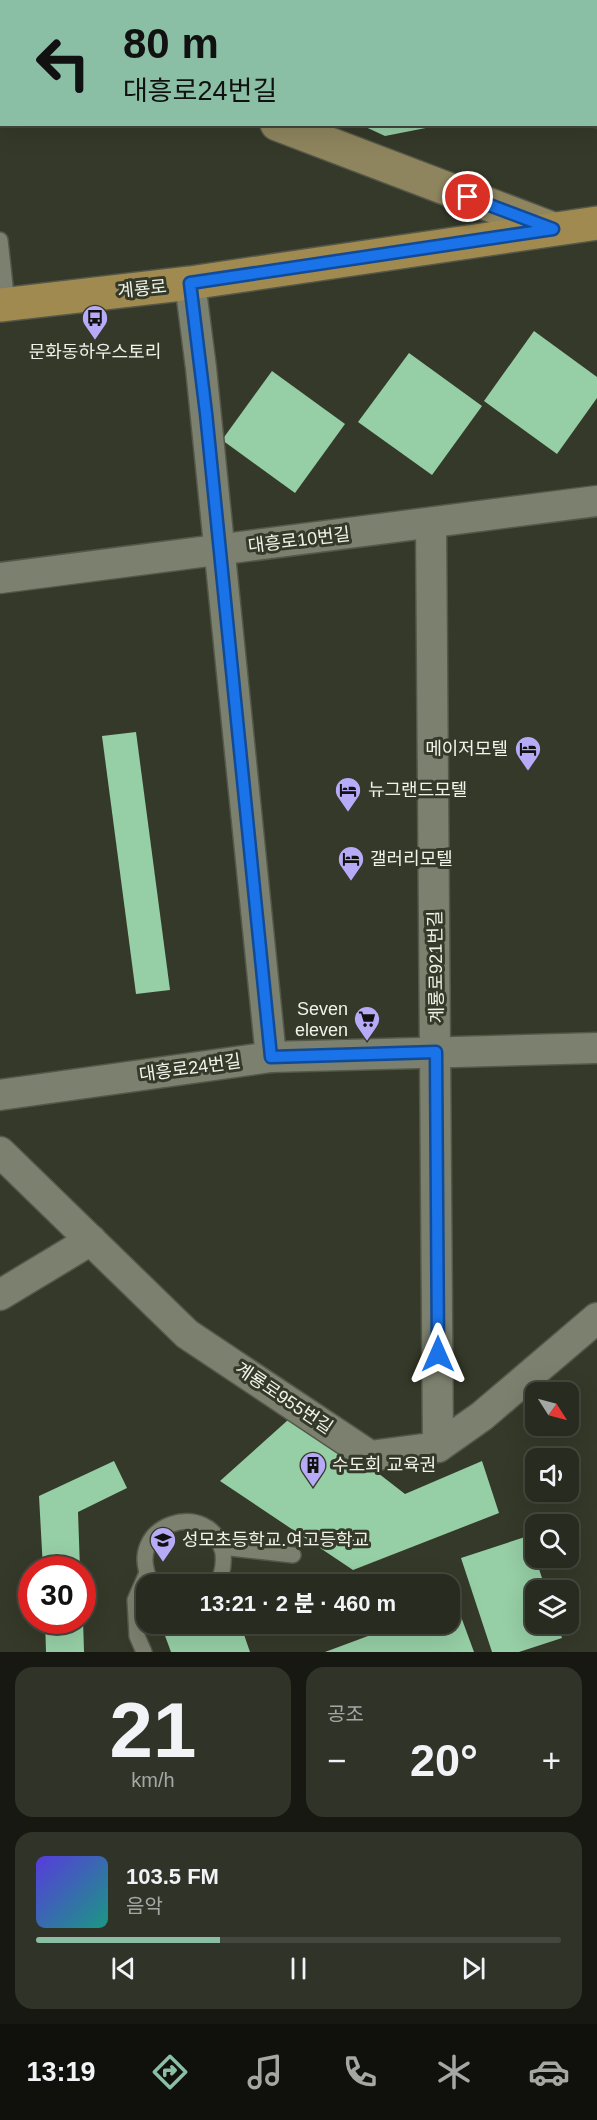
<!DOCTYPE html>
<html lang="ko">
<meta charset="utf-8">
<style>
:root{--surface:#282b1f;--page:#303328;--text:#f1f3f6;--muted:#a5a7a4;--line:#44473d;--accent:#8abfa5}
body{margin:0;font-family:Arial,"Noto Sans KR",sans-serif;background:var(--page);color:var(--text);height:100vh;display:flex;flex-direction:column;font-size:22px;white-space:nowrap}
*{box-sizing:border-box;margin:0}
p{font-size:20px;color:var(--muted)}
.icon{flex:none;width:33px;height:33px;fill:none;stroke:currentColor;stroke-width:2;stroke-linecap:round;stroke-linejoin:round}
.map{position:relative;height:1652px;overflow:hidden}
.panel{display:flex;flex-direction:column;gap:15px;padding:15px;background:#161811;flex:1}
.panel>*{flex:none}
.guide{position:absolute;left:0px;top:0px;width:597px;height:126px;box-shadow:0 6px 24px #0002,0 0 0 2px var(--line);background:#8abfa5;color:#111;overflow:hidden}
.needle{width:39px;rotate:126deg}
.tools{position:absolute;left:525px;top:1382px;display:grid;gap:12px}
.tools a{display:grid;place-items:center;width:54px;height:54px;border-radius:12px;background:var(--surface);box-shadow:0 6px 24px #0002,0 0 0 2px var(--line);font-size:30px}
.speed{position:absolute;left:18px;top:1556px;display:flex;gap:12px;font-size:30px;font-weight:700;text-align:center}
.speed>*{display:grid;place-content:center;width:78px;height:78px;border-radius:50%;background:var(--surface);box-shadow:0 6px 24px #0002,0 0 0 2px var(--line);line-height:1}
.speed .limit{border:9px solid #d22;background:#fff;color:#111}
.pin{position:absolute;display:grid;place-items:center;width:51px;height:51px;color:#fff;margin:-26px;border:3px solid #fff;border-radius:50%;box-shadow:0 2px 6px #0007}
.me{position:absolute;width:66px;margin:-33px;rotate:0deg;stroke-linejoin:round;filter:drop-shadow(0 0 4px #0008)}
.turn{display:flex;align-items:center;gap:21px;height:126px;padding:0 24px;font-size:27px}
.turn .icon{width:78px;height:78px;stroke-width:2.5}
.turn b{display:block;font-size:42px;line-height:51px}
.big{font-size:45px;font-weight:800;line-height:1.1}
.panel .tile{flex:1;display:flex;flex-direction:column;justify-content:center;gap:9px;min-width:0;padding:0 21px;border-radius:18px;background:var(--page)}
.panel .dial{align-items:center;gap:0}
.dial b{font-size:78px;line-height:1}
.song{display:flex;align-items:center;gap:18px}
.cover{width:72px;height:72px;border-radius:9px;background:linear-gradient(135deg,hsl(250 70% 55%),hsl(170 70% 35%))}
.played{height:6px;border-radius:3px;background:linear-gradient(90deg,var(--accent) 35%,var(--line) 35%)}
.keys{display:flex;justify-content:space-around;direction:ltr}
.heat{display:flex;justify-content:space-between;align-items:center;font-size:33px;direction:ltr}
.panel .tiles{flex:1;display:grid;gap:15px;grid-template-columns:1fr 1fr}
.tile:last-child{grid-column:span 2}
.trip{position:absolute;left:136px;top:1574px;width:324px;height:60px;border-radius:18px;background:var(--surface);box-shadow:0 6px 24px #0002,0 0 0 2px var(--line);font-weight:800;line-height:60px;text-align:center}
.dock{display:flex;height:96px;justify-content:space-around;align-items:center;background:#10110c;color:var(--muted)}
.dock .icon{width:42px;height:42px}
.dock .on{color:var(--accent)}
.dock b{font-size:27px;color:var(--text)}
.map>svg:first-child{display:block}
</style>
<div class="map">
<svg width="597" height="1652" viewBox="0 0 597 1652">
<rect width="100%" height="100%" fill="#353929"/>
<g fill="#96cea5">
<path d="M359 124H436V126L385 136Z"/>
<path d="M534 331 597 377V398L557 454 484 401Z"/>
<path d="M409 353 482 406 432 475 358 422Z"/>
<path d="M272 371 345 424 295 493 222 440Z"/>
<path d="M136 732 170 990 136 994 102 736Z"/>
<path d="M298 1411 405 1494 482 1461 499 1513 353 1570 220 1481Z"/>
<path d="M114 1461 127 1488 78 1512 80 1569H43L39 1496Z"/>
<path d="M528 1536 546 1590H536V1623H557L562 1638 519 1652H492L461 1558Z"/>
<path d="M456 1603 474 1652H325L403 1623H450V1605Z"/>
<path d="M45 1620H83L84 1652H46Z"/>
<path d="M191 1623H240L250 1652H171L164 1633Z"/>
</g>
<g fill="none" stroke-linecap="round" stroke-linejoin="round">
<g stroke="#545749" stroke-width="18">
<g id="lane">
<path d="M0 240 7 304"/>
<path d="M221 1547 293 1555"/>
<path d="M152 1584C119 1523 213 1496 223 1553 224 1564 223 1575 216 1584"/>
<path d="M144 1652 137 1636 135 1600 146 1575"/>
</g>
</g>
<g stroke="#545749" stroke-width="33">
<g id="street">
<path d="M587 0V2"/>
<path d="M102 2 103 0"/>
<path d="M596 96 597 112"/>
<path d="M190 283 201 368 271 1057"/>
<path d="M431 524 438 1447"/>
<path d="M0 578 597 501"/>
<path d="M0 1095 271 1057 597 1048"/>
<path d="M0 1152 187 1334 370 1456 438 1447 482 1416 597 1318"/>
<path d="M0 1295 91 1240"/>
</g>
</g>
<g stroke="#545749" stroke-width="36">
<g id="secondary">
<path d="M0 18 2 19"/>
<path d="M277 124 553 229"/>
</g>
</g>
<g stroke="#545749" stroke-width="36">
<path id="primary" d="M0 305 190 283 597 223"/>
</g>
<use href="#lane" stroke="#7c806e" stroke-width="15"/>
<use href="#street" stroke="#7c806e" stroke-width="30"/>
<use href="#secondary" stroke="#8e855e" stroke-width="33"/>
<use href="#primary" stroke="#a18a4f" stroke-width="33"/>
</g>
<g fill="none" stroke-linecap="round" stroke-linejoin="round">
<g stroke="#114b97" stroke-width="15">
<path id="route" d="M438 1354 436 1052 271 1057 206 413 190 283 553 229 468 197"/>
</g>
<use href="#route" stroke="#1a73e8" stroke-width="10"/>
</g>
<defs>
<g id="bus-pin" transform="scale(1.35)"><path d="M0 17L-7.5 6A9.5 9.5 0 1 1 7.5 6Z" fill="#b7abf8" stroke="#353929"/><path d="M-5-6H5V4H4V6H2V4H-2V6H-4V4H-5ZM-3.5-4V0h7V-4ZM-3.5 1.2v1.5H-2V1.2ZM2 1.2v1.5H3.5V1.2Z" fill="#111"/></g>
<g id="hotel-pin" transform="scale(1.35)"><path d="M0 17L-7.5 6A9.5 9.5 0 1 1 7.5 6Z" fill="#b7abf8" stroke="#353929"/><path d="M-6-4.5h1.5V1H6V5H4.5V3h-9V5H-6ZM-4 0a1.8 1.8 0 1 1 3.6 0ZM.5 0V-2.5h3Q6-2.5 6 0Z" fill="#111"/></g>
<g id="supermarket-pin" transform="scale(1.35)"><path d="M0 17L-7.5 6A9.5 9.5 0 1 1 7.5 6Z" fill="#b7abf8" stroke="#353929"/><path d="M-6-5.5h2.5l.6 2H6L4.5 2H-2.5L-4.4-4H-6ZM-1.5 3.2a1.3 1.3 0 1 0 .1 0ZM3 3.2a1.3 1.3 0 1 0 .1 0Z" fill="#111"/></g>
<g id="building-pin" transform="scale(1.35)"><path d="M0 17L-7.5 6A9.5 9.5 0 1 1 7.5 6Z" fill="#b7abf8" stroke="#353929"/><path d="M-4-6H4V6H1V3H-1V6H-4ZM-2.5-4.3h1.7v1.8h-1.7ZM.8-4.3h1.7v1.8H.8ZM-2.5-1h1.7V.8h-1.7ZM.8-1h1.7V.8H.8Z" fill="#111"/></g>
<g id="school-pin" transform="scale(1.35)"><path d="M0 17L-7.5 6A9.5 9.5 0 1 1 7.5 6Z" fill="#b7abf8" stroke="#353929"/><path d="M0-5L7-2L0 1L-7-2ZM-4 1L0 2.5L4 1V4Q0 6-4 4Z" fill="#111"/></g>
</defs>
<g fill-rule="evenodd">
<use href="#bus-pin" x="95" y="318"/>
<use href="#hotel-pin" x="528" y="749"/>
<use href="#hotel-pin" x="348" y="790"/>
<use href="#hotel-pin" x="351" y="859"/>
<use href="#supermarket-pin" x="367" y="1019"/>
<use href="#building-pin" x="313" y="1465"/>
<use href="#school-pin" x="163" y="1540"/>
</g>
<g text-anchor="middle" stroke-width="6" stroke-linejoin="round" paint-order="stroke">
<g font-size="18" fill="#f0f3e9" stroke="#353929">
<text transform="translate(142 289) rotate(-6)" y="6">계룡로</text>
<text transform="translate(299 540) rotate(-7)" y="6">대흥로10번길</text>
<text transform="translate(436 967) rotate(-91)" y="6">계룡로921번길</text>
<text transform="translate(190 1068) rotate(-8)" y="6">대흥로24번길</text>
<text transform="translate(284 1398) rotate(34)" y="6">계룡로955번길</text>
</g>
<g font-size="18" fill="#f0f3e9" stroke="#353929" text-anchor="start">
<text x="95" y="358" text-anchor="middle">문화동하우스토리</text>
<text x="508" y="755" text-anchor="end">메이저모텔</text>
<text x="368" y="796">뉴그랜드모텔</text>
<text x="370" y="865">갤러리모텔</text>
<text x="348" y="1015" text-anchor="end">Seven<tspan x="348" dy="21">eleven</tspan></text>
<text x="332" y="1471">수도회 교육권</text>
<text x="182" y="1546">성모초등학교.여고등학교</text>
</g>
</g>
</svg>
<div class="tools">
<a><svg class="needle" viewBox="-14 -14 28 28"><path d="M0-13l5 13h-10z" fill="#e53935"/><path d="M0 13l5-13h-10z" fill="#a5a7a4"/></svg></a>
<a><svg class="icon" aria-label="sound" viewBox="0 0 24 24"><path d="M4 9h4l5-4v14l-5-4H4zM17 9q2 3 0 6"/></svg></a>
<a><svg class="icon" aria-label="search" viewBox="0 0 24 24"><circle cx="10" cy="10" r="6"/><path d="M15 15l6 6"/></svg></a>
<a><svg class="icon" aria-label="layers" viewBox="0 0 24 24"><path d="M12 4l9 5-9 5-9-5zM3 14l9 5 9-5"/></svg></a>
</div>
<div class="speed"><div class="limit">30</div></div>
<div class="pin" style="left:468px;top:197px;background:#d93025"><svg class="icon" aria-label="arrive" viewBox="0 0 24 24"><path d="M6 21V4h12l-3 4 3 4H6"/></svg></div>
<svg class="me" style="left:438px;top:1354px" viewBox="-20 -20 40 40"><path d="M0-17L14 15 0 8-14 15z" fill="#1a73e8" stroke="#fff" stroke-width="4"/></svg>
<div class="trip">13:21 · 2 분 · 460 m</div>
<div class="guide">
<div class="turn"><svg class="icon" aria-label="left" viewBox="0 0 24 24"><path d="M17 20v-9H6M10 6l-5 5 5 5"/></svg><div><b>80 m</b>대흥로24번길</div></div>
</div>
</div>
<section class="panel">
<div class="tiles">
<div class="tile dial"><b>21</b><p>km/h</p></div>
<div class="tile"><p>공조</p>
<div class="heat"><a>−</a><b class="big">20°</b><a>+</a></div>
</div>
<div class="tile">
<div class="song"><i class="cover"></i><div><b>103.5 FM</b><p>음악</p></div></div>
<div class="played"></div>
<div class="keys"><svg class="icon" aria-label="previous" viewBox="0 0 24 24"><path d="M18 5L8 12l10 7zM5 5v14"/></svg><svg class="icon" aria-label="pause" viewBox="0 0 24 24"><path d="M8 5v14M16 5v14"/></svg><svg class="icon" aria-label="next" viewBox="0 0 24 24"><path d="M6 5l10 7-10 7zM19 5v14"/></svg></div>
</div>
</div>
</section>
<nav class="dock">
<b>13:19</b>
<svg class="icon on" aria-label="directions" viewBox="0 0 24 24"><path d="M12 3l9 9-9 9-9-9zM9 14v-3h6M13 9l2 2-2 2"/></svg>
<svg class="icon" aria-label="music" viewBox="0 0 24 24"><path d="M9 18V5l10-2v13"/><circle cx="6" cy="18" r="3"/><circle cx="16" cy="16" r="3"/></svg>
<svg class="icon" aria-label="phone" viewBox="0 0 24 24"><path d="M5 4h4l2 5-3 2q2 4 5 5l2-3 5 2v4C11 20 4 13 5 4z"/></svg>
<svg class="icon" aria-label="climate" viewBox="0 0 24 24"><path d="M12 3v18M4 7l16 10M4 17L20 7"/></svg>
<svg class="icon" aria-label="car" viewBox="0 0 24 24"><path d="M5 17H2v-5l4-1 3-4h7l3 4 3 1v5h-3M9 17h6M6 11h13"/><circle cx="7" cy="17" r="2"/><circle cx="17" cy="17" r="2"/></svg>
</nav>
